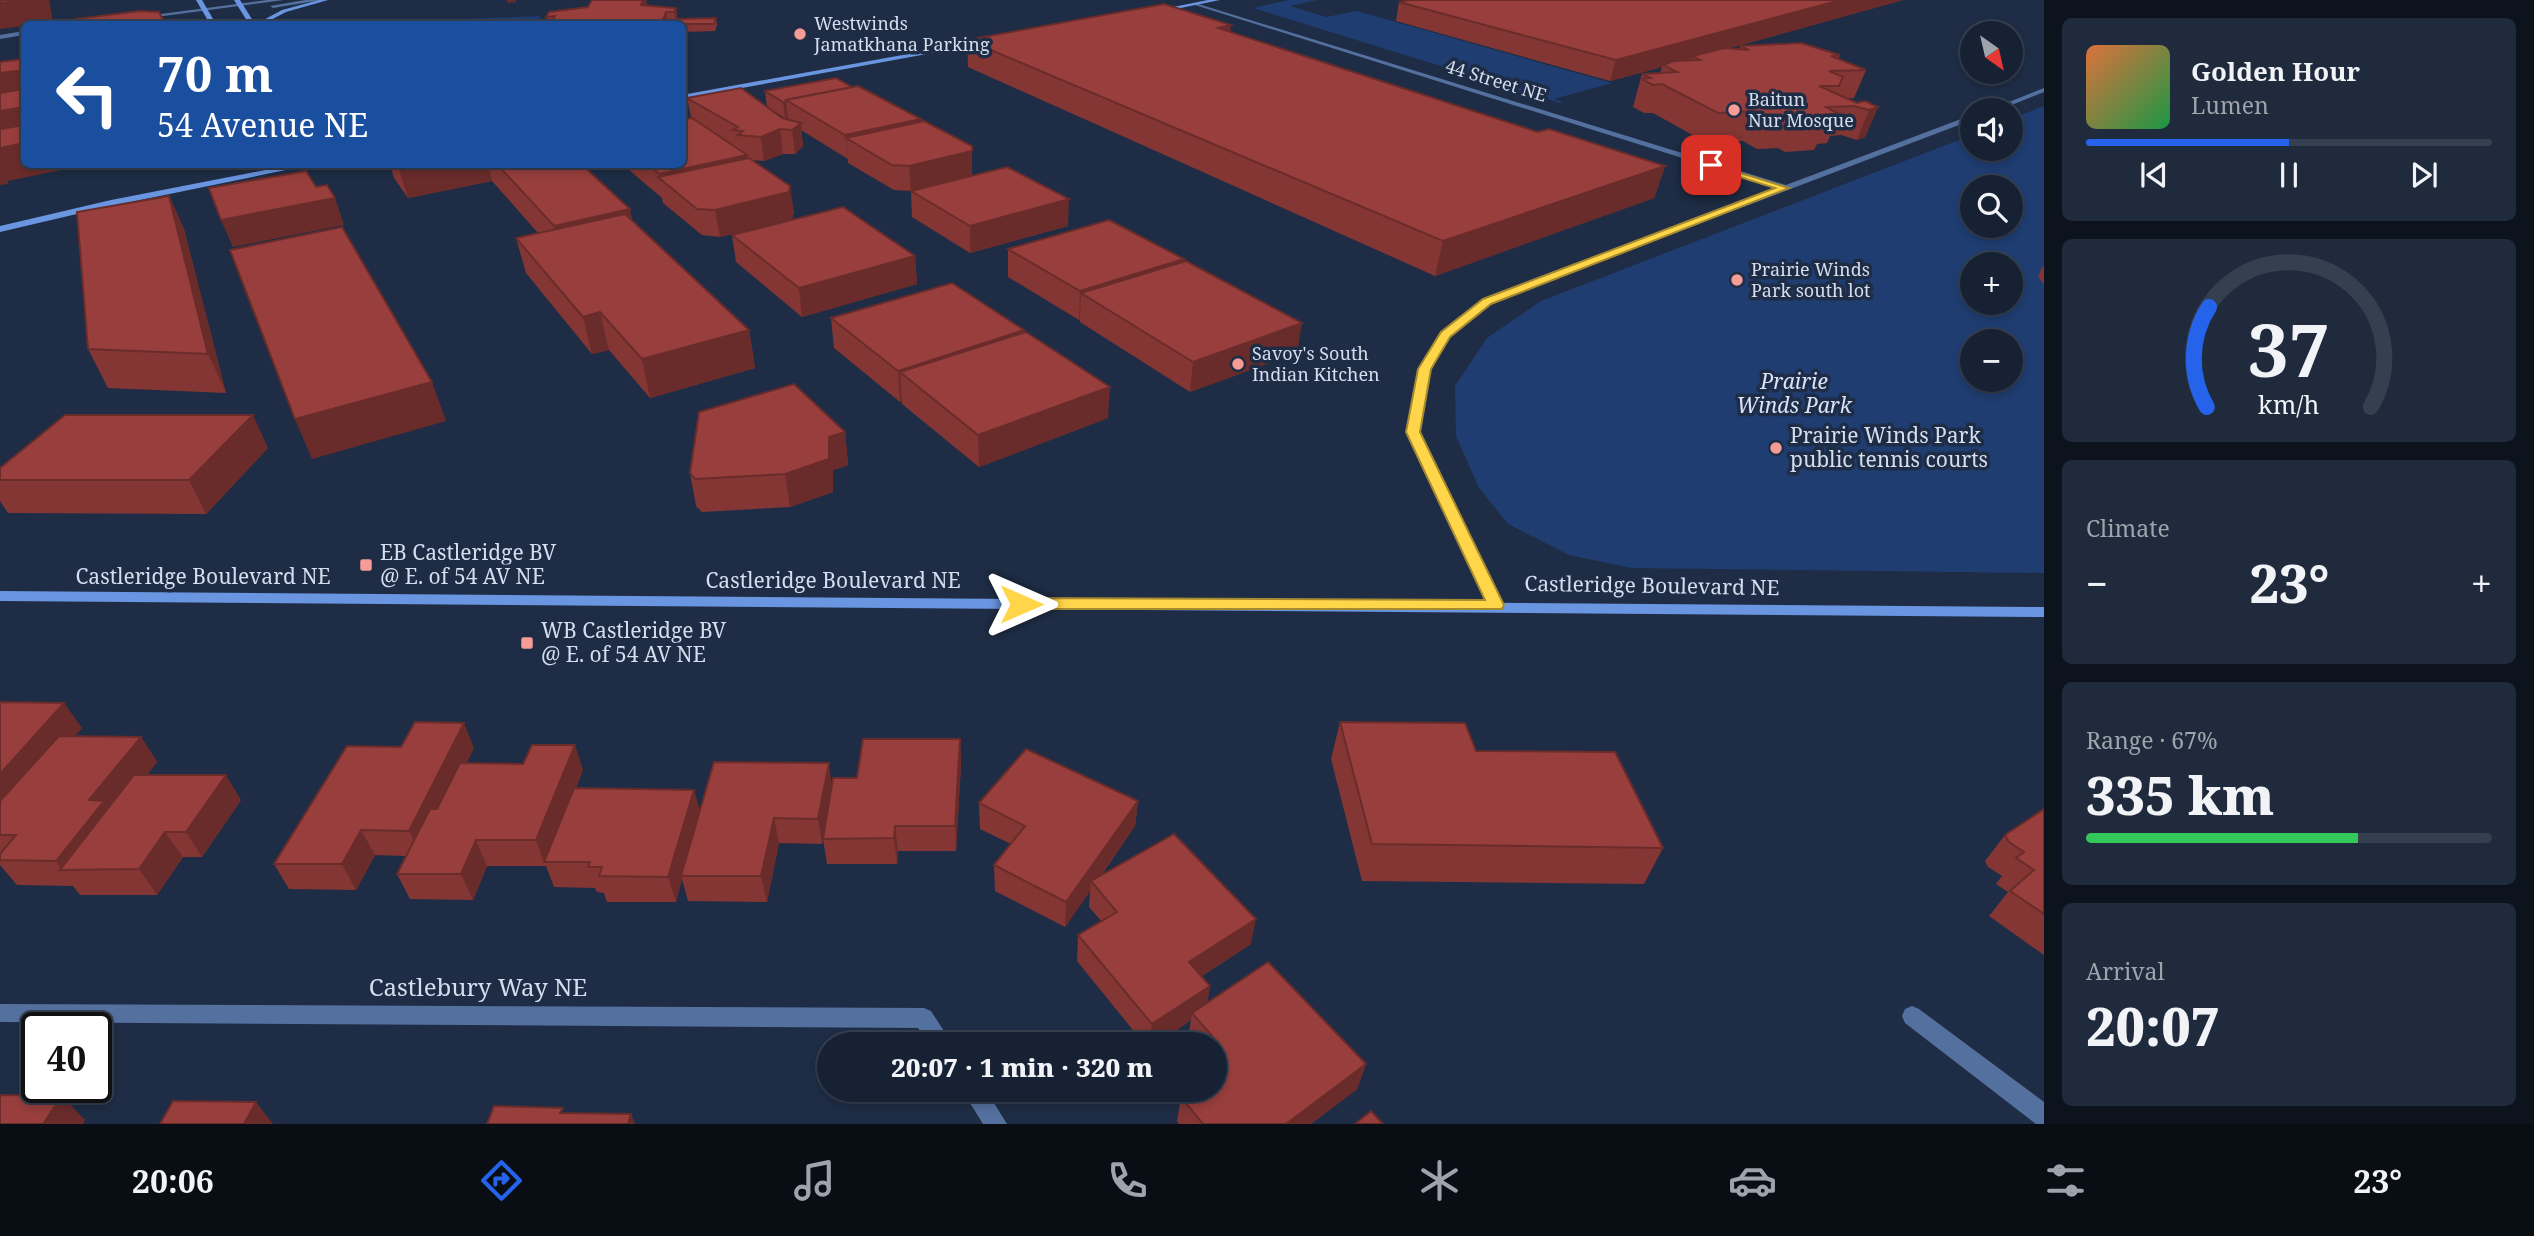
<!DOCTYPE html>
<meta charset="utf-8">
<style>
:root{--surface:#162234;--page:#1f2a3c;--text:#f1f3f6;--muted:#9ea4ac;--line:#353f4f;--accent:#2563eb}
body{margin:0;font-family:"Noto Serif",serif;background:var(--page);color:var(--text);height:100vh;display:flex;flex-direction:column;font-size:26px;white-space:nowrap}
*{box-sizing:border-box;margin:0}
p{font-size:23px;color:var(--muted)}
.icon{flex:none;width:38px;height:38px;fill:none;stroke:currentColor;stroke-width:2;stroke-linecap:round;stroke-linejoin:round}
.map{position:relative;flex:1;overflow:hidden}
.details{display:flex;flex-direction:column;gap:18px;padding:18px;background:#0c131d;width:490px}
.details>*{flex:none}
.banner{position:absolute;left:21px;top:21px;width:665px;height:147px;border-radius:10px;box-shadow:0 4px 10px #0003,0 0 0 2px var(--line);background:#1a4fa0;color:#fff;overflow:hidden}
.needle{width:46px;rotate:146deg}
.tools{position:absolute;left:1960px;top:21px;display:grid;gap:14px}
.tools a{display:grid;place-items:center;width:63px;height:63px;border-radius:50%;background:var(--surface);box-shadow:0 4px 10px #0003,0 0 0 2px var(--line);font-size:35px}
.speed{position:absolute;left:21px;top:1012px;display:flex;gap:14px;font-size:35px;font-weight:700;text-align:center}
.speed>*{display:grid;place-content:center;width:91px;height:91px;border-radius:50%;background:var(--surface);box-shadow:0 4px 10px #0003,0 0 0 2px var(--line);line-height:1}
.speed .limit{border:4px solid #111;border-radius:10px;background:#fff;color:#111}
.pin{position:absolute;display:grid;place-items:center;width:60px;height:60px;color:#fff;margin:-30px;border-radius:14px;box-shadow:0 4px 10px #0006}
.me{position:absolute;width:77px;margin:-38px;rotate:90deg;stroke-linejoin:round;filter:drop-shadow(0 0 5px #0008)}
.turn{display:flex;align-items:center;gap:24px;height:147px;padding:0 21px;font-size:32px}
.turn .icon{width:91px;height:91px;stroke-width:2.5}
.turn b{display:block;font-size:49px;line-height:60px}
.big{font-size:52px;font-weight:800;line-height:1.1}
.details .tile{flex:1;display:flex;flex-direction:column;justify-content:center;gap:10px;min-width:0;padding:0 24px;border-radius:10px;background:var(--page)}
.details .dial{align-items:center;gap:0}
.dial svg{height:182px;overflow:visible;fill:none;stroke:var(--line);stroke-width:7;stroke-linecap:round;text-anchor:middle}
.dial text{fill:var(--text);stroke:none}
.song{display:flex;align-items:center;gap:21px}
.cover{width:84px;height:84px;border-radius:10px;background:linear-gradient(135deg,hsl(20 70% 55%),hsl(140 70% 35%))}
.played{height:7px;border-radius:4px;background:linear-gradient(90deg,var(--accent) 50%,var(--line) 50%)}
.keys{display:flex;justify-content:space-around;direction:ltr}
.heat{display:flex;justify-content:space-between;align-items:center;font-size:38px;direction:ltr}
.charge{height:10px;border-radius:5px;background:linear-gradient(90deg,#34c759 67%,var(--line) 0)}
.trip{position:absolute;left:817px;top:1032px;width:410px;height:70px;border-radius:35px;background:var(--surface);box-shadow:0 4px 10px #0003,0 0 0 2px var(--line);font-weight:800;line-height:70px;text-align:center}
.tabs{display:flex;height:112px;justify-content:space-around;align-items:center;background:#090e15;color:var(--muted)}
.tabs .icon{width:49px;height:49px}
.tabs .on{color:var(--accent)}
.tabs b{font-size:32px;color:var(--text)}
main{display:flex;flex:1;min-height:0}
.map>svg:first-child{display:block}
</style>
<main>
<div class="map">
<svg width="2044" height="1124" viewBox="0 0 2044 1124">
<rect width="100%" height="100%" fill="#1e2d45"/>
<g fill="#1f3d71" fill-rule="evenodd">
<path d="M1289 0H1317L1290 6 1326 17 1357 11 1612 83 1554 99 1563 102 1560 103 1253 8Z"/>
<path d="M541 16 535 24H425L461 19Z"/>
<path d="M2044 106V573L1631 568 1569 555 1508 524 1479 488 1456 436 1455 386 1487 338 1541 301 1972 135V149H2011V119ZM1972 187H2011V226H1972ZM1972 264H2011V303H1972ZM1972 341H2011V380H1972Z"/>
</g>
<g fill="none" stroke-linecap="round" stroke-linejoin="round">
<g fill="#54709f" fill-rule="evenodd">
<path d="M267 0H284L141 19 138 17Z"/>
<path d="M305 0H321L273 8 270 6Z"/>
<path d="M1195 3 1786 185 1969 116H1972V120L1491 303 1449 336 1431 369 1419 431 1503 605 1496 610 1489 605 1407 431 1419 369 1441 332 1483 299 1778 188 1195 5Z"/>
<path d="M24 31V35L0 39V35Z"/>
<path d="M2044 88V92L1999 110H1989Z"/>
<path d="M0 1004 924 1008 931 1011 953 1045H930L918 1028 0 1022Z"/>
<path d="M1912 1006 1919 1009 2044 1102V1124H2036L1905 1023 1902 1016 1905 1009Z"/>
<path d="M962 1090H986L1007 1124H983Z"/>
</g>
<g fill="#6995e1" fill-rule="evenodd">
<path d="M196 0H202L216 24H210Z"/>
<path d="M234 0H240L255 24H249Z"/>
<path d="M319 0H328L286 12 263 24H256L282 10Z"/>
<path d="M1208 0H1220L1156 13 1153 11Z"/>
<path d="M985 40 987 43 682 99V95Z"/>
<path d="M296 164H315L111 206 0 232V226L111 200Z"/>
<path d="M0 591 2044 607V617L0 601Z"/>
</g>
</g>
<g fill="#833634">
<path d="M592 0H646L647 5 676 8 678 20 716 18 717 25 715 31 682 32V24H548L546 17 588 7Z"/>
<path d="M1409 0H1903L1727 49H1739L1740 46 1840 55 1838 59 1866 70 1854 98H1846L1857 103 1878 107 1865 137 1857 140 1841 135 1830 136 1827 143 1817 144 1814 150 1785 152 1778 148 1757 149 1743 141 1707 143 1653 113H1644L1633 107 1642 74 1660 73 1662 67 1610 81 1396 21 1399 2Z"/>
<path d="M1230 32 1538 132 1665 166 1654 198 1435 276 968 67 967 40Z"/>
<path d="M852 87 921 119V122L972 176 1068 226 970 253 912 217 911 191 894 190 848 163V159L801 130 803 146 795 154H783L764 161 752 160 794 212 792 219 720 237 702 235 663 203 662 198 622 164H682L687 119 691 118 687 98 788 119V118H785L767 107 765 91Z"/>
<path d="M390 164H581L632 220 749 330 755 368 650 398 609 350 592 354 526 273 516 238 538 233 492 181 408 198 394 178Z"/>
<path d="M169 196 184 229 226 393 108 388 88 349Z"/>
<path d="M732 235 915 256 917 284 802 317 736 262Z"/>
<path d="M1008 249 1184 261 1297 353 1190 392 1080 322V320H1079L1008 277Z"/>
<path d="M2043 266H2044V285L2038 276Z"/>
<path d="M831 318 1024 330V332L1108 418 979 467 902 404V402H900L834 348Z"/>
<path d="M845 432 848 465 833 470V492L790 507 702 512 696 506 690 473Z"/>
<path d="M268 448 206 514 8 513 0 501V468Z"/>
<path d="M0 702 82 728 74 736 141 737 157 762 147 775 241 800 202 857H183L157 895H80L73 886 17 885 0 865Z"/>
<path d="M1340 722 1476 751 1663 848 1644 884 1362 881 1331 759Z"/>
<path d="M960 739 961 764 956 851H898L897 864H827L823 839 822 844 779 843 767 902 688 901 682 879 676 902H607L604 893 597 892 595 888 554 887 546 866H487L473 900 410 899 397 874 406 856 375 855 356 890 289 889 274 864 474 748 466 763 583 770 576 788 694 790 700 811 832 785 857 778Z"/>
<path d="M1138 801 1135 826 1101 876 1251 944 1202 976 1210 986 1207 1003 1366 1064 1357 1089 1311 1124H1179L1177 1121 1181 1097 1214 1090V1045H1194L1188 1038 1191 1020 1155 1045H1145L1077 961 1078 935 1102 922 1089 907 1090 891 1065 927 995 891 994 865 1011 844 980 829 979 803Z"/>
<path d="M2044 809V955L1989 916 2008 892 1996 884 2002 876 1988 867 1985 861 2005 835Z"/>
</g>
<g fill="#6a2c2b">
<path d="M25 0H49L53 22 24 24V26L0 29V3Z"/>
<path d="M507 0H516V2L508 3Z"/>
<path d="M643 0H646L649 13 641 5Z"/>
<path d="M1841 0H1903L1695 58 1693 56V58L1665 66 1663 65 1662 67 1610 81 1616 60Z"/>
<path d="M676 8 678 24H676L674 12Z"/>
<path d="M666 12 668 24H663L662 22Z"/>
<path d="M1231 25 1228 51 1218 28Z"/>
<path d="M24 70V100L0 103V73Z"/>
<path d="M783 102H786L788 118H785Z"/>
<path d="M24 107V139L0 144V111Z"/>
<path d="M1878 107 1865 137 1857 140 1869 110Z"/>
<path d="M921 119 923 142 846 138 848 159 845 135Z"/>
<path d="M801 123 803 146 795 154 792 130Z"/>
<path d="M780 129 783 154 764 161 761 137Z"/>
<path d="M24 143V164H90L8 181V184L0 185V148Z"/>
<path d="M972 146V176L911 192 909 166Z"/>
<path d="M747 155 751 180 660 179 659 174Z"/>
<path d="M404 164H488L492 181 408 198 398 166Z"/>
<path d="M1665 166 1654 198 1435 276 1443 241Z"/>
<path d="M790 186 794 212 792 219 720 237 715 210Z"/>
<path d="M169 196 184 229 226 393 208 354Z"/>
<path d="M335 198 344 225 233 247 221 220Z"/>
<path d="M1069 199 1068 226 970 253V226Z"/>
<path d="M630 209 637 243 563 260 554 226Z"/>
<path d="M915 256 917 284 802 317 799 288Z"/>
<path d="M1184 259 1182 287 1081 293 1080 320H1079L1080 291Z"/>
<path d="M600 312 609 350 592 354 583 317Z"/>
<path d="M1302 323 1297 353 1190 392 1193 362Z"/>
<path d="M749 330 755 368 650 398 642 359Z"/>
<path d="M1024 330V361L900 372 902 402H900L898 371Z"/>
<path d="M432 382 446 421 312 459 295 419Z"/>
<path d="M1110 387 1108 418 979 467 978 435Z"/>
<path d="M253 415 268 448 206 514 189 480Z"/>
<path d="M845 432 848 465 833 470V492L790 507 785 474 829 437Z"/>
<path d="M64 703 82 728 0 821V774Z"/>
<path d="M464 723 474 748 422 856 409 831Z"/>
<path d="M141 737 157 762 115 816 62 870 56 861 89 800Z"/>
<path d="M960 739 961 764 956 851 955 826Z"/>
<path d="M575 745 583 770 547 862H544L536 840Z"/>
<path d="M829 763 832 788 822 844 818 819Z"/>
<path d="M226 775 241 800 202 857 186 832Z"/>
<path d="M694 790 701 815 681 876 682 879 676 902 668 877Z"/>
<path d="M1138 801 1135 826 1094 885 1091 881 1090 891 1065 927 1066 902Z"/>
<path d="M774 818 779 843 767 902 761 876Z"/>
<path d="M895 826 898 851 897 864 894 838Z"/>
<path d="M361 830 375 855 356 890 342 864Z"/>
<path d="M165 832 183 857 157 895 139 869Z"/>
<path d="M476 840 487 866 473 900 461 874Z"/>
<path d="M1256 919 1251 944 1185 987 1189 962Z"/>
<path d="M1210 986 1206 1011 1192 1013 1191 1020 1155 1045H1149L1152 1024Z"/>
<path d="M1366 1064 1357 1089 1311 1124H1286Z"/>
<path d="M62 1096 85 1120 83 1124H43Z"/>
<path d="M256 1102 273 1124H244Z"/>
<path d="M631 1114 635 1124H628Z"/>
</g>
<g fill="#983f3d" stroke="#6a2c2b" stroke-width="2">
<path d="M0 0H25L0 3Z"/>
<path d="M592 0H643L641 5 676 8 674 12H666L662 22H652L651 24H550L555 16 546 17 549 12 588 7Z"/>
<path d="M1409 0H1841L1616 60 1399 2Z"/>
<path d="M1164 4 1231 25 1218 28 1538 132 1549 129 1665 166 1443 241 967 40Z"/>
<path d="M140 11 159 12 165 24H76L75 19Z"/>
<path d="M716 18 714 24H676L678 19Z"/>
<path d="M1801 43 1840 55 1831 56 1866 70 1829 71 1843 77 1839 86H1819L1857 103 1865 101 1878 107 1869 110 1853 106 1826 107 1839 114 1817 115 1827 120 1797 121 1789 118 1769 119 1754 111 1718 113 1662 84 1653 85 1642 79 1651 78 1642 74 1677 72 1663 65 1674 61 1700 60 1693 56 1724 48 1749 50 1740 46Z"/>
<path d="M24 59V70L0 73V62Z"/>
<path d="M836 78 852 87 786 100V102H783L765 91Z"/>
<path d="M858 86 921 119 845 135 786 100Z"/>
<path d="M741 88 782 118 801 123 792 130 780 129 761 137 738 135 743 131 733 130 738 127 687 98Z"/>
<path d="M24 89V107L0 111V93Z"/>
<path d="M692 118 747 155 659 174 648 164H682V119Z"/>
<path d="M924 121 972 146V151L909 166 892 165 846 138Z"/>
<path d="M24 125V143L0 148V129Z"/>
<path d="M749 158 790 186 789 192 715 210 697 209 658 177Z"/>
<path d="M497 164H581L630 209 554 226Z"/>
<path d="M1007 167 1069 199 970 226 911 191Z"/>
<path d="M306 171 316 187 327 185 335 198 221 220 209 188Z"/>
<path d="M169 196 208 354 88 349 77 212Z"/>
<path d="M843 207 915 256 799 288 732 235Z"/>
<path d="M625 214 749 330 642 359 600 312 583 317 516 238Z"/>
<path d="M1109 220 1184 259 1080 291 1008 249Z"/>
<path d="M342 227 432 382 295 419 230 250Z"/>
<path d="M1186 261 1302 323 1193 362 1081 293Z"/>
<path d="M952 283 1024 330 898 371 831 318Z"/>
<path d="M1026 332 1110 387 978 435 900 372Z"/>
<path d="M794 384 845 432 829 437V459L785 474 695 479 690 473 699 412Z"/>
<path d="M65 415H253L189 480H0V468Z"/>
<path d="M0 702 64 703 0 774Z"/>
<path d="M415 722 464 723 409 831 361 830 342 864H274L347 746 401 747Z"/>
<path d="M1340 722 1465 723 1476 751 1615 752 1663 848 1372 844Z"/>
<path d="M59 736 141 737 89 800 104 801 56 861 0 860V854L16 835H0V801Z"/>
<path d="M863 739H960L955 826H895L894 838 823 839 833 778H857Z"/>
<path d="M532 745H575L536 840H476L461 874H397L430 809H437L460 763 523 764Z"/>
<path d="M1026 749 1138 801 1066 902 994 865 1025 826 979 803Z"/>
<path d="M714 762 829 763 818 819 774 818 761 876H681Z"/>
<path d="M134 775H226L186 832H165L139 869 60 870Z"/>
<path d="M574 788 694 790 668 877 599 876 602 867H588L590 862H544Z"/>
<path d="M2044 809V914L2010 891 2034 870 2016 858 2024 852 2009 842 2005 835Z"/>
<path d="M1174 834 1256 919 1189 962 1210 986 1152 1024 1078 935 1117 912 1091 881Z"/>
<path d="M1268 962 1366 1064 1286 1124H1203L1181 1097 1191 1090H1214V1075L1226 1068 1214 1054V1050L1221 1046 1192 1013Z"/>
<path d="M0 1095 62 1096 43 1124H0Z"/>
<path d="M173 1101 256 1102 244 1124H160Z"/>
<path d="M494 1106 563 1108 560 1113 631 1114 628 1124H487Z"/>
<path d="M1371 1111 1383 1124H1355Z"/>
</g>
<path fill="#ffd54a" stroke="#a68a30" stroke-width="2" d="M1708 163 1789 188 1491 304 1450 337 1431 369 1420 432 1504 605 1502 609H1021L1012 604 1021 598 1485 600 1406 432 1418 369 1441 332 1483 299 1775 188 1708 167Z"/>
<g fill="#f59c96" stroke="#1e2d45" stroke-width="2.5">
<circle cx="800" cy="34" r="7"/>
<circle cx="1734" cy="110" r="7"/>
<circle cx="1737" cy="280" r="7"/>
<circle cx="1238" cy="364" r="7"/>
<circle cx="1776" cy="448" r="7"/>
<rect x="359" y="558" width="14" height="14" rx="3.5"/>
<rect x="520" y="636" width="14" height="14" rx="3.5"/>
</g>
<g text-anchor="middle" stroke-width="7" stroke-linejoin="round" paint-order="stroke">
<g font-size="18" fill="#d4deee" stroke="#1e2d45" text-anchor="start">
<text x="814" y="30">Westwinds<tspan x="814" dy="21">Jamatkhana Parking</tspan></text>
<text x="1748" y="106">Baitun<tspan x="1748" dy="21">Nur Mosque</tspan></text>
<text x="1751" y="276">Prairie Winds<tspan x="1751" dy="21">Park south lot</tspan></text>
<text x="1252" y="360">Savoy's South<tspan x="1252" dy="21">Indian Kitchen</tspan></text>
</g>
<g font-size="18" fill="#d4deee" stroke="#1e2d45">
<text transform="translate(1496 81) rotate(17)" y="6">44 Street NE</text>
</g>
<g font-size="21" font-style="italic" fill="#d8e4f8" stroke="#1e2d45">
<text x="1794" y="389">Prairie<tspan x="1794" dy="24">Winds Park</tspan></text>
</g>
<g font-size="21" fill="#d4deee" stroke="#1e2d45" text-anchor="start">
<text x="1790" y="443">Prairie Winds Park<tspan x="1790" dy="24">public tennis courts</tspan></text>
<text x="380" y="560">EB Castleridge BV<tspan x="380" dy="24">@ E. of 54 AV NE</tspan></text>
<text x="541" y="638">WB Castleridge BV<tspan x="541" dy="24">@ E. of 54 AV NE</tspan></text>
</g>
<g font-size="21" fill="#d4deee" stroke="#1e2d45">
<text x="203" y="584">Castleridge Boulevard NE</text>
<text x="833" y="588">Castleridge Boulevard NE</text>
<text transform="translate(1652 586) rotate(1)" y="7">Castleridge Boulevard NE</text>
</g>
<g font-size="24" fill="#d4deee" stroke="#1e2d45">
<text x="478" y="996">Castlebury Way NE</text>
</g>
</g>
</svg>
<div class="tools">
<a><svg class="needle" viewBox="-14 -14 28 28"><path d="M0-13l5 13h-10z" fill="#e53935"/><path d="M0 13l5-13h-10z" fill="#9ea4ac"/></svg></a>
<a><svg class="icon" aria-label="sound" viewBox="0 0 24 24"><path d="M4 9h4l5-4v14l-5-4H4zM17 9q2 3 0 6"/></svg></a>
<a><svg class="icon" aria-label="search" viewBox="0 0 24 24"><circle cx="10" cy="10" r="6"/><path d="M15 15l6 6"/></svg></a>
<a>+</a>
<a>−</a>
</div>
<div class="speed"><div class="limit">40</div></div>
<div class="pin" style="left:1711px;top:165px;background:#d93025"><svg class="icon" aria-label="arrive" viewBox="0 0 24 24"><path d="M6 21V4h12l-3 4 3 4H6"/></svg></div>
<svg class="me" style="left:1021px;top:604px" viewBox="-20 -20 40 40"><path d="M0-17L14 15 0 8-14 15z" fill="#ffd54a" stroke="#fff" stroke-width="4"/></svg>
<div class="trip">20:07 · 1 min · 320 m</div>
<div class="banner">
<div class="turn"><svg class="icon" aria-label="left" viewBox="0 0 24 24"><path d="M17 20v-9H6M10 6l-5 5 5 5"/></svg><div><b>70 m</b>54 Avenue NE</div></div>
</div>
</div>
<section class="details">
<div class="tile">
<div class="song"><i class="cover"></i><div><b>Golden Hour</b><p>Lumen</p></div></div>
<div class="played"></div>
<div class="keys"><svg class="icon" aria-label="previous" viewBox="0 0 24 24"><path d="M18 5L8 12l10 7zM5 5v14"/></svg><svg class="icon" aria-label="pause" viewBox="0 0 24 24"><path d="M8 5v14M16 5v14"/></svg><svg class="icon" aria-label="next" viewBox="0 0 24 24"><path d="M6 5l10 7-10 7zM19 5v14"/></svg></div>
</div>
<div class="tile dial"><svg viewBox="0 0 100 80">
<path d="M14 69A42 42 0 1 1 86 69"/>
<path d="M14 69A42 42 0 0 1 15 25" stroke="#2563eb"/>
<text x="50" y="56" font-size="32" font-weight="700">37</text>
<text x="50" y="72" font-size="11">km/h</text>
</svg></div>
<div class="tile"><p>Climate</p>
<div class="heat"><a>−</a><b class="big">23°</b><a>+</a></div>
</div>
<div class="tile"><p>Range · 67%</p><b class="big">335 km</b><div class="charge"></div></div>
<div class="tile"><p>Arrival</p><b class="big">20:07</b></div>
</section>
</main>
<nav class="tabs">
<b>20:06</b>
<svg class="icon on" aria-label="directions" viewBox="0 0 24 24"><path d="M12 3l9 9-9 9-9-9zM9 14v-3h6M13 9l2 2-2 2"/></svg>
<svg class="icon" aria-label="music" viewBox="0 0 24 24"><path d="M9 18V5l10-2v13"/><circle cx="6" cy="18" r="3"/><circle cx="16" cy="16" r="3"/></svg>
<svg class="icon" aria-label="phone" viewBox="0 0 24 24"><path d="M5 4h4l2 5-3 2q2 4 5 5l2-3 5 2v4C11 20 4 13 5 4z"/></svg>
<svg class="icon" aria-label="climate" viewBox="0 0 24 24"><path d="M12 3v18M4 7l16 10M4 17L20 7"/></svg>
<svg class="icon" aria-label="car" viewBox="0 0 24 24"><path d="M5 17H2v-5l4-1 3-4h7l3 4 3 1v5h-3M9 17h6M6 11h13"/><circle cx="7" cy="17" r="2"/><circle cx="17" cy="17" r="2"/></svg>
<svg class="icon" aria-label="filters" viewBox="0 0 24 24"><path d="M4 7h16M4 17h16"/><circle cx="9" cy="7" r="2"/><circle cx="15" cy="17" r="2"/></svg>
<b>23°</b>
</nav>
